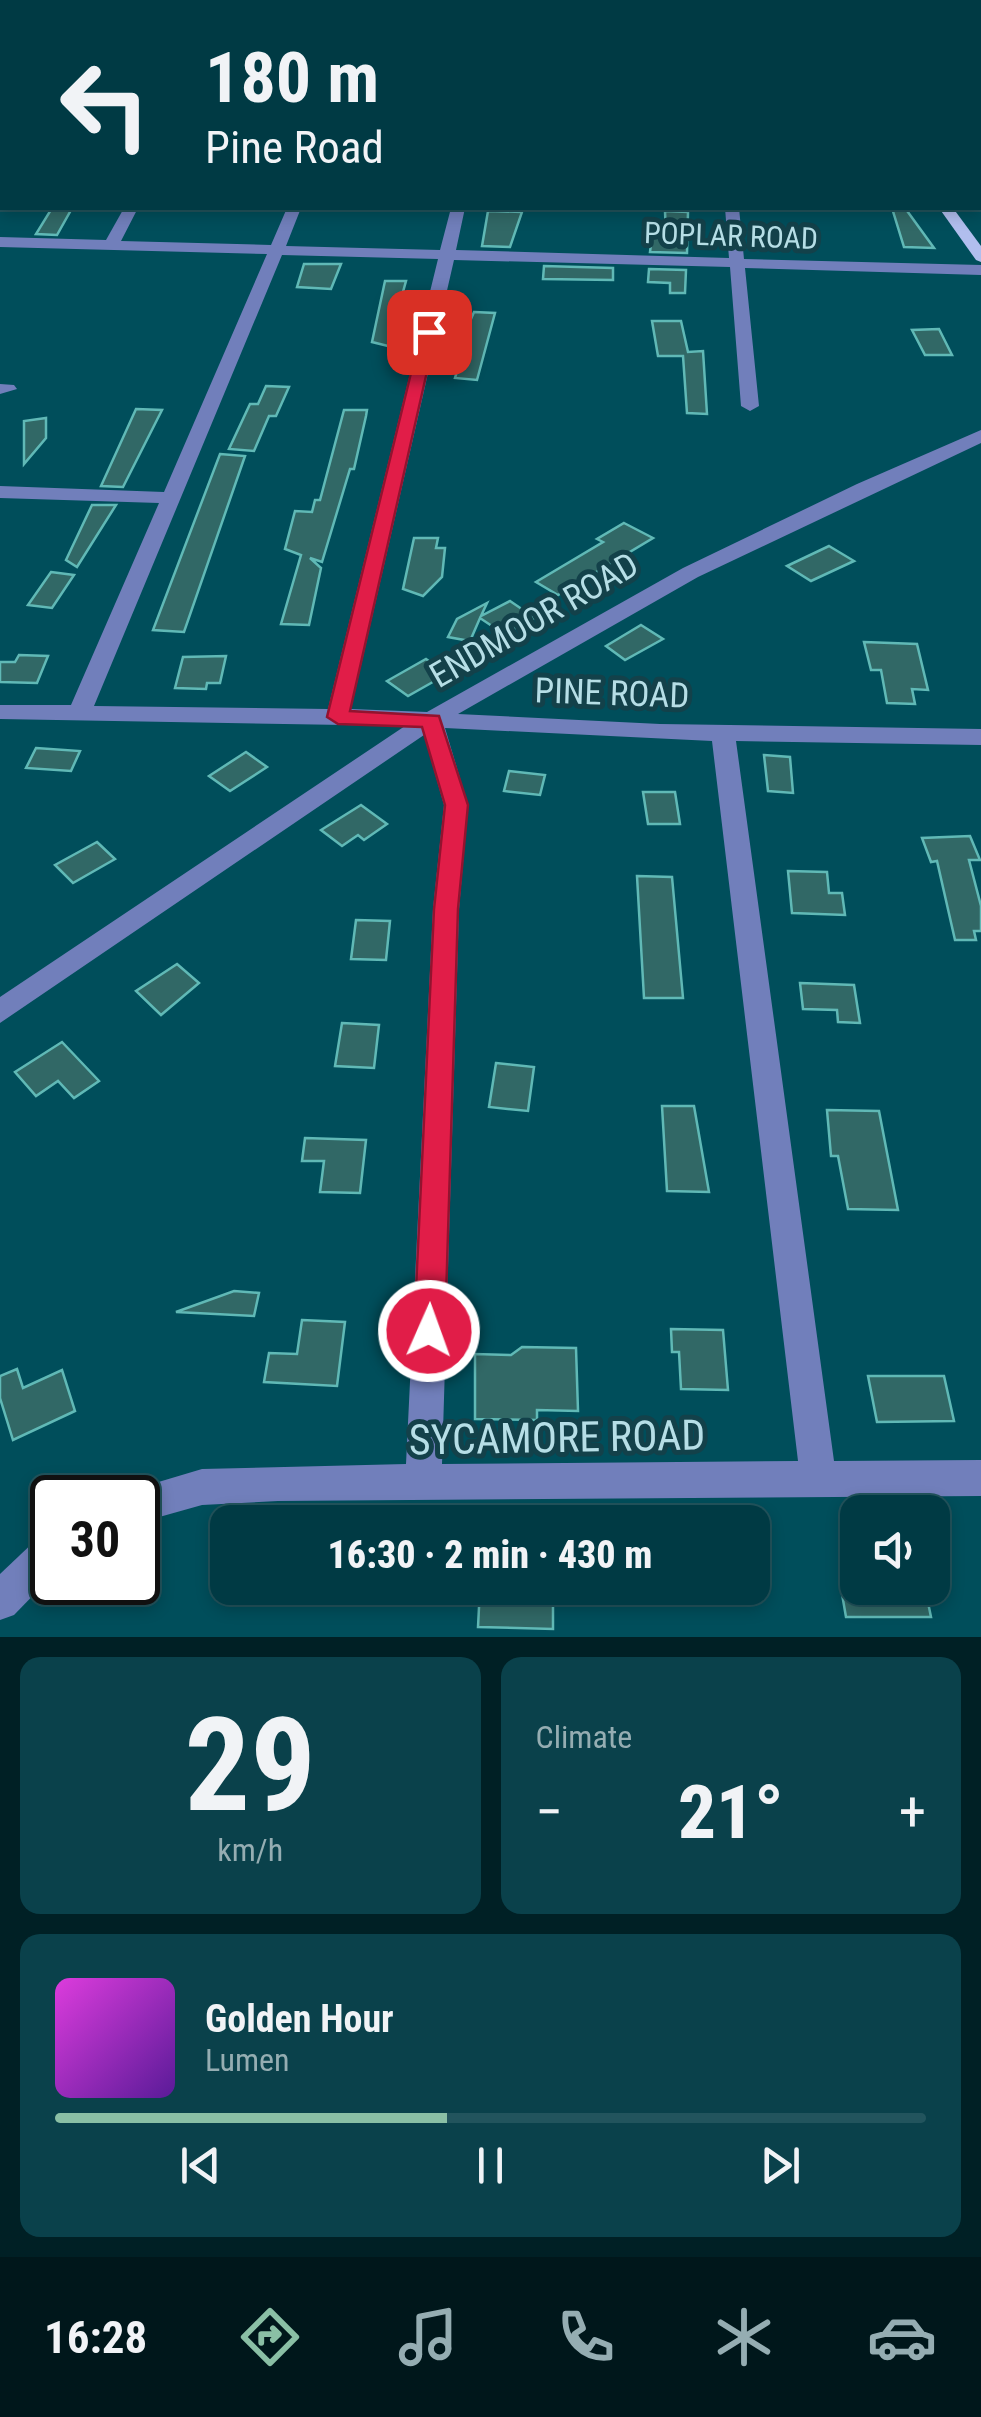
<!DOCTYPE html>
<meta charset="utf-8">
<style>
:root{--surface:#003a44;--page:#0a414b;--text:#f1f3f6;--muted:#95adb2;--line:#22545d;--accent:#8abfa5}
body{margin:0;font-family:"Roboto Condensed",sans-serif;background:var(--page);color:var(--text);height:100vh;display:flex;flex-direction:column;font-size:38px;white-space:nowrap}
*{box-sizing:border-box;margin:0}
p{font-size:32px;color:var(--muted)}
.icon{flex:none;width:55px;height:55px;fill:none;stroke:currentColor;stroke-width:2;stroke-linecap:round;stroke-linejoin:round}
.map{position:relative;height:1637px;overflow:hidden}
.side{display:flex;flex-direction:column;gap:20px;padding:20px;background:#002025;flex:1}
.side>*{flex:none}
.hud{position:absolute;left:0px;top:0px;width:982px;height:210px;box-shadow:0 5px 15px #0003,0 0 0 2px var(--line);background:#003a44;color:var(--text);overflow:hidden}
.buttons{position:absolute;left:840px;top:1495px;display:grid;gap:20px}
.buttons a{display:grid;place-items:center;width:110px;height:110px;border-radius:20px;background:var(--surface);box-shadow:0 5px 15px #0003,0 0 0 2px var(--line);font-size:50px}
.speed{position:absolute;left:30px;top:1475px;display:flex;gap:20px;font-size:50px;font-weight:700;text-align:center}
.speed>*{display:grid;place-content:center;width:130px;height:130px;border-radius:50%;background:var(--surface);box-shadow:0 5px 15px #0003,0 0 0 2px var(--line);line-height:1}
.speed .limit{border:5px solid #111;border-radius:15px;background:#fff;color:#111}
.pin{position:absolute;display:grid;place-items:center;width:85px;height:85px;color:#fff;margin:-42px;border-radius:20px;box-shadow:0 5px 15px #0006}
.me{position:absolute;width:110px;margin:-55px;rotate:2deg;stroke-linejoin:round;filter:drop-shadow(0 0 8px #0008)}
.turn{display:flex;align-items:center;gap:35px;height:210px;padding:0 40px;font-size:45px}
.turn .icon{width:130px;height:130px;stroke-width:2.5}
.turn b{display:block;font-size:70px;line-height:85px}
.big{font-size:75px;font-weight:800;line-height:1.1}
.side .card{flex:1;display:flex;flex-direction:column;justify-content:center;gap:15px;min-width:0;padding:0 35px;border-radius:20px;background:var(--page)}
.side .dial{align-items:center;gap:0}
.dial b{font-size:130px;line-height:1}
.song{display:flex;align-items:center;gap:30px}
.cover{width:120px;height:120px;border-radius:15px;background:linear-gradient(135deg,hsl(300 70% 55%),hsl(270 70% 35%))}
.played{height:10px;border-radius:5px;background:linear-gradient(90deg,var(--accent) 45%,var(--line) 45%)}
.keys{display:flex;justify-content:space-around;direction:ltr}
.heat{display:flex;justify-content:space-between;align-items:center;font-size:55px;direction:ltr}
.side .tiles{flex:1;display:grid;gap:20px;grid-template-columns:1fr 1fr}
.card:last-child{grid-column:span 2}
.trip{position:absolute;left:210px;top:1505px;width:560px;height:100px;border-radius:20px;background:var(--surface);box-shadow:0 5px 15px #0003,0 0 0 2px var(--line);font-weight:800;line-height:100px;text-align:center}
.dock{display:flex;height:160px;justify-content:space-around;align-items:center;background:#00171b;color:var(--muted)}
.dock .icon{width:70px;height:70px}
.dock .active{color:var(--accent)}
.dock b{font-size:45px;color:var(--text)}
.map>svg:first-child{display:block}
</style>
<div class="map">
<svg width="981" height="1637" viewBox="0 0 981 1637">
<rect width="100%" height="100%" fill="#004e5b"/>
<g fill="#316866" stroke="#60b9b6" stroke-width="2.5">
<path d="M52 208 71 210 57 235 36 234Z"/>
<path d="M892 208H905L934 248 904 247Z"/>
<path d="M488 211 522 212 510 247 482 246Z"/>
<path d="M665 211 688 212 687 253 650 252 652 236 666 237Z"/>
<path d="M304 264H341L331 289 297 287Z"/>
<path d="M544 266 613 268V280L543 279Z"/>
<path d="M649 269 686 270 685 293H670V283L648 282Z"/>
<path d="M385 281H406L388 346 372 342Z"/>
<path d="M474 312 495 313 477 380 455 378 466 343 461 342Z"/>
<path d="M652 321H681L688 352 703 351 707 414 687 413 683 356H658Z"/>
<path d="M939 329 952 355H925L912 330Z"/>
<path d="M266 386 289 387 276 416H269L254 451 229 449 250 404H258Z"/>
<path d="M136 409 162 410 123 487 101 486Z"/>
<path d="M344 410H367L366 416 354 469H350L322 562 310 558 321 568 309 625 281 624 301 555 285 549 295 511 312 512 315 500H320Z"/>
<path d="M46 418V438L24 464V421Z"/>
<path d="M220 454 245 456 184 632 153 630Z"/>
<path d="M92 505H116L77 567 66 560Z"/>
<path d="M624 523 653 538 558 595 536 582 603 542 597 539Z"/>
<path d="M414 538H438L436 548H445L442 577 423 596 403 589Z"/>
<path d="M829 546 854 561 811 581 787 566Z"/>
<path d="M51 572 74 575 52 608 28 605Z"/>
<path d="M510 601 535 618 504 634 480 618 470 641 448 637 457 619 487 603 481 616Z"/>
<path d="M641 625 663 639 625 660 606 646Z"/>
<path d="M864 642 917 644 928 690 912 689 915 704 887 703 881 670H871Z"/>
<path d="M19 655 48 656 37 683 0 682V662H15Z"/>
<path d="M226 656 220 683H207L206 689 175 688 183 657Z"/>
<path d="M426 659 447 674 408 696 387 681Z"/>
<path d="M36 748 80 751 71 771 26 768Z"/>
<path d="M246 752 267 767 230 791 209 776Z"/>
<path d="M764 755 790 757 793 793 768 791Z"/>
<path d="M509 771 545 775 540 795 504 791Z"/>
<path d="M643 792H675L680 824H648Z"/>
<path d="M361 805 387 824 364 840 358 835 342 846 321 830Z"/>
<path d="M970 836 980 860H969L981 906V931H974L976 940H955L937 861 931 862 922 838Z"/>
<path d="M97 842 115 859 73 883 55 865Z"/>
<path d="M788 871 827 872 829 893H842L845 915 792 913Z"/>
<path d="M637 876 672 877 683 998H644Z"/>
<path d="M356 920 390 921 386 960 351 959Z"/>
<path d="M177 964 199 983 161 1015 136 991Z"/>
<path d="M800 983 854 985 860 1023 838 1022 837 1010 803 1009Z"/>
<path d="M342 1023 379 1025 374 1068 335 1066Z"/>
<path d="M62 1042 99 1081 74 1098 58 1081 36 1096 15 1072Z"/>
<path d="M496 1063 534 1067 528 1111 489 1107Z"/>
<path d="M662 1106H694L709 1192 667 1191Z"/>
<path d="M827 1110 879 1111 898 1210 848 1209 838 1156H831Z"/>
<path d="M305 1138 366 1140 360 1193 320 1192 324 1161H302Z"/>
<path d="M234 1291 259 1293 254 1316 176 1312Z"/>
<path d="M302 1320 345 1322 337 1386 264 1382 269 1353 297 1354Z"/>
<path d="M671 1329 723 1330 728 1390 681 1389 679 1352H672Z"/>
<path d="M522 1347 576 1348 578 1411 537 1410V1420L475 1419V1354L511 1355Z"/>
<path d="M17 1369 23 1388 62 1370 75 1411 13 1440 0 1398V1376Z"/>
<path d="M868 1376H944L954 1421 877 1422Z"/>
<path d="M480 1588H553V1629L478 1627Z"/>
<path d="M841 1588H925L931 1617H846Z"/>
</g>
<g fill="none" stroke-linecap="round" stroke-linejoin="round">
<g fill="#717fbb" fill-rule="evenodd">
<path d="M59 0H70V1L58 2Z"/>
<path d="M448 0H458L459 2H449Z"/>
<path d="M576 0H586L587 2H577Z"/>
<path d="M704 0H715L716 2H705Z"/>
<rect x="980" y="17" width="1" height="6"/>
<path d="M2 42V51L0 52V43Z"/>
<rect x="0" y="64" width="2" height="8"/>
<path d="M2 86V95L0 96V87Z"/>
<path d="M124 208H138L121 241 271 245 287 208H301L286 246 440 250 451 208H465L456 250 729 258 725 208H739L744 259 981 265V275L745 268 759 406 750 411 741 406 730 267 454 260 351 709 427 712 683 568 857 484 981 430V443L698 577 458 714 660 724 981 729V745L736 741 834 1461 981 1460V1496L278 1501 202 1505 138 1523V1498H123L125 1492 202 1469 406 1464 433 909 444 805 424 735 0 1023V997L405 726 0 719V705H71L159 503 0 498V486L164 492 267 254 0 247V237L106 240ZM282 255 438 259 328 709 94 706ZM445 728 712 741 798 1461 442 1464 459 909 468 805Z"/>
<path d="M0 384 14 385 17 389 0 394Z"/>
<path d="M52 1531V1576L14 1615 0 1620V1574L39 1537Z"/>
</g>
<g fill="#b1beee" fill-rule="evenodd">
<path d="M839 0H851L852 2H840Z"/>
<path d="M939 208H953L981 246V262L976 260Z"/>
</g>
</g>
<path fill="#e11d48" stroke="#92132f" stroke-width="2.5" d="M429 328 436 332 350 711 439 716 468 805 458 909 445 1331 440 1341 429 1346 418 1341 414 1331 434 909 445 805 422 727 338 724 327 717 421 332Z"/>
<g text-anchor="middle" stroke-width="10" stroke-linejoin="round" paint-order="stroke">
<g font-size="30" fill="#b6dee6" stroke="#13414a">
<text transform="translate(731 236) rotate(2)" y="10">POPLAR ROAD</text>
</g>
<g font-size="35" fill="#b6dee6" stroke="#13414a">
<text transform="translate(534 620) rotate(-30)" y="12">ENDMOOR ROAD</text>
<text transform="translate(612 693) rotate(2)" y="12">PINE ROAD</text>
</g>
<g font-size="42" fill="#b6dee6" stroke="#13414a">
<text transform="translate(557 1437) rotate(-1)" y="15">SYCAMORE ROAD</text>
</g>
</g>
</svg>
<div class="buttons">
<a><svg class="icon" aria-label="sound" viewBox="0 0 24 24"><path d="M4 9h4l5-4v14l-5-4H4zM17 9q2 3 0 6"/></svg></a>
</div>
<div class="speed"><div class="limit">30</div></div>
<div class="pin" style="left:429px;top:332px;background:#d93025"><svg class="icon" aria-label="arrive" viewBox="0 0 24 24"><path d="M6 21V4h12l-3 4 3 4H6"/></svg></div>
<svg class="me" style="left:429px;top:1331px" viewBox="-20 -20 40 40"><circle r="17" fill="#e11d48" stroke="#fff" stroke-width="3"/><path d="M0-11L8 9 0 5-8 9z" fill="#fff"/></svg>
<div class="trip">16:30 · 2 min · 430 m</div>
<div class="hud">
<div class="turn"><svg class="icon" aria-label="left" viewBox="0 0 24 24"><path d="M17 20v-9H6M10 6l-5 5 5 5"/></svg><div><b>180 m</b>Pine Road</div></div>
</div>
</div>
<section class="side">
<div class="tiles">
<div class="card dial"><b>29</b><p>km/h</p></div>
<div class="card"><p>Climate</p>
<div class="heat"><a>−</a><b class="big">21°</b><a>+</a></div>
</div>
<div class="card">
<div class="song"><i class="cover"></i><div><b>Golden Hour</b><p>Lumen</p></div></div>
<div class="played"></div>
<div class="keys"><svg class="icon" aria-label="previous" viewBox="0 0 24 24"><path d="M18 5L8 12l10 7zM5 5v14"/></svg><svg class="icon" aria-label="pause" viewBox="0 0 24 24"><path d="M8 5v14M16 5v14"/></svg><svg class="icon" aria-label="next" viewBox="0 0 24 24"><path d="M6 5l10 7-10 7zM19 5v14"/></svg></div>
</div>
</div>
</section>
<nav class="dock">
<b>16:28</b>
<svg class="icon active" aria-label="directions" viewBox="0 0 24 24"><path d="M12 3l9 9-9 9-9-9zM9 14v-3h6M13 9l2 2-2 2"/></svg>
<svg class="icon" aria-label="music" viewBox="0 0 24 24"><path d="M9 18V5l10-2v13"/><circle cx="6" cy="18" r="3"/><circle cx="16" cy="16" r="3"/></svg>
<svg class="icon" aria-label="phone" viewBox="0 0 24 24"><path d="M5 4h4l2 5-3 2q2 4 5 5l2-3 5 2v4C11 20 4 13 5 4z"/></svg>
<svg class="icon" aria-label="climate" viewBox="0 0 24 24"><path d="M12 3v18M4 7l16 10M4 17L20 7"/></svg>
<svg class="icon" aria-label="car" viewBox="0 0 24 24"><path d="M5 17H2v-5l4-1 3-4h7l3 4 3 1v5h-3M9 17h6M6 11h13"/><circle cx="7" cy="17" r="2"/><circle cx="17" cy="17" r="2"/></svg>
</nav>
